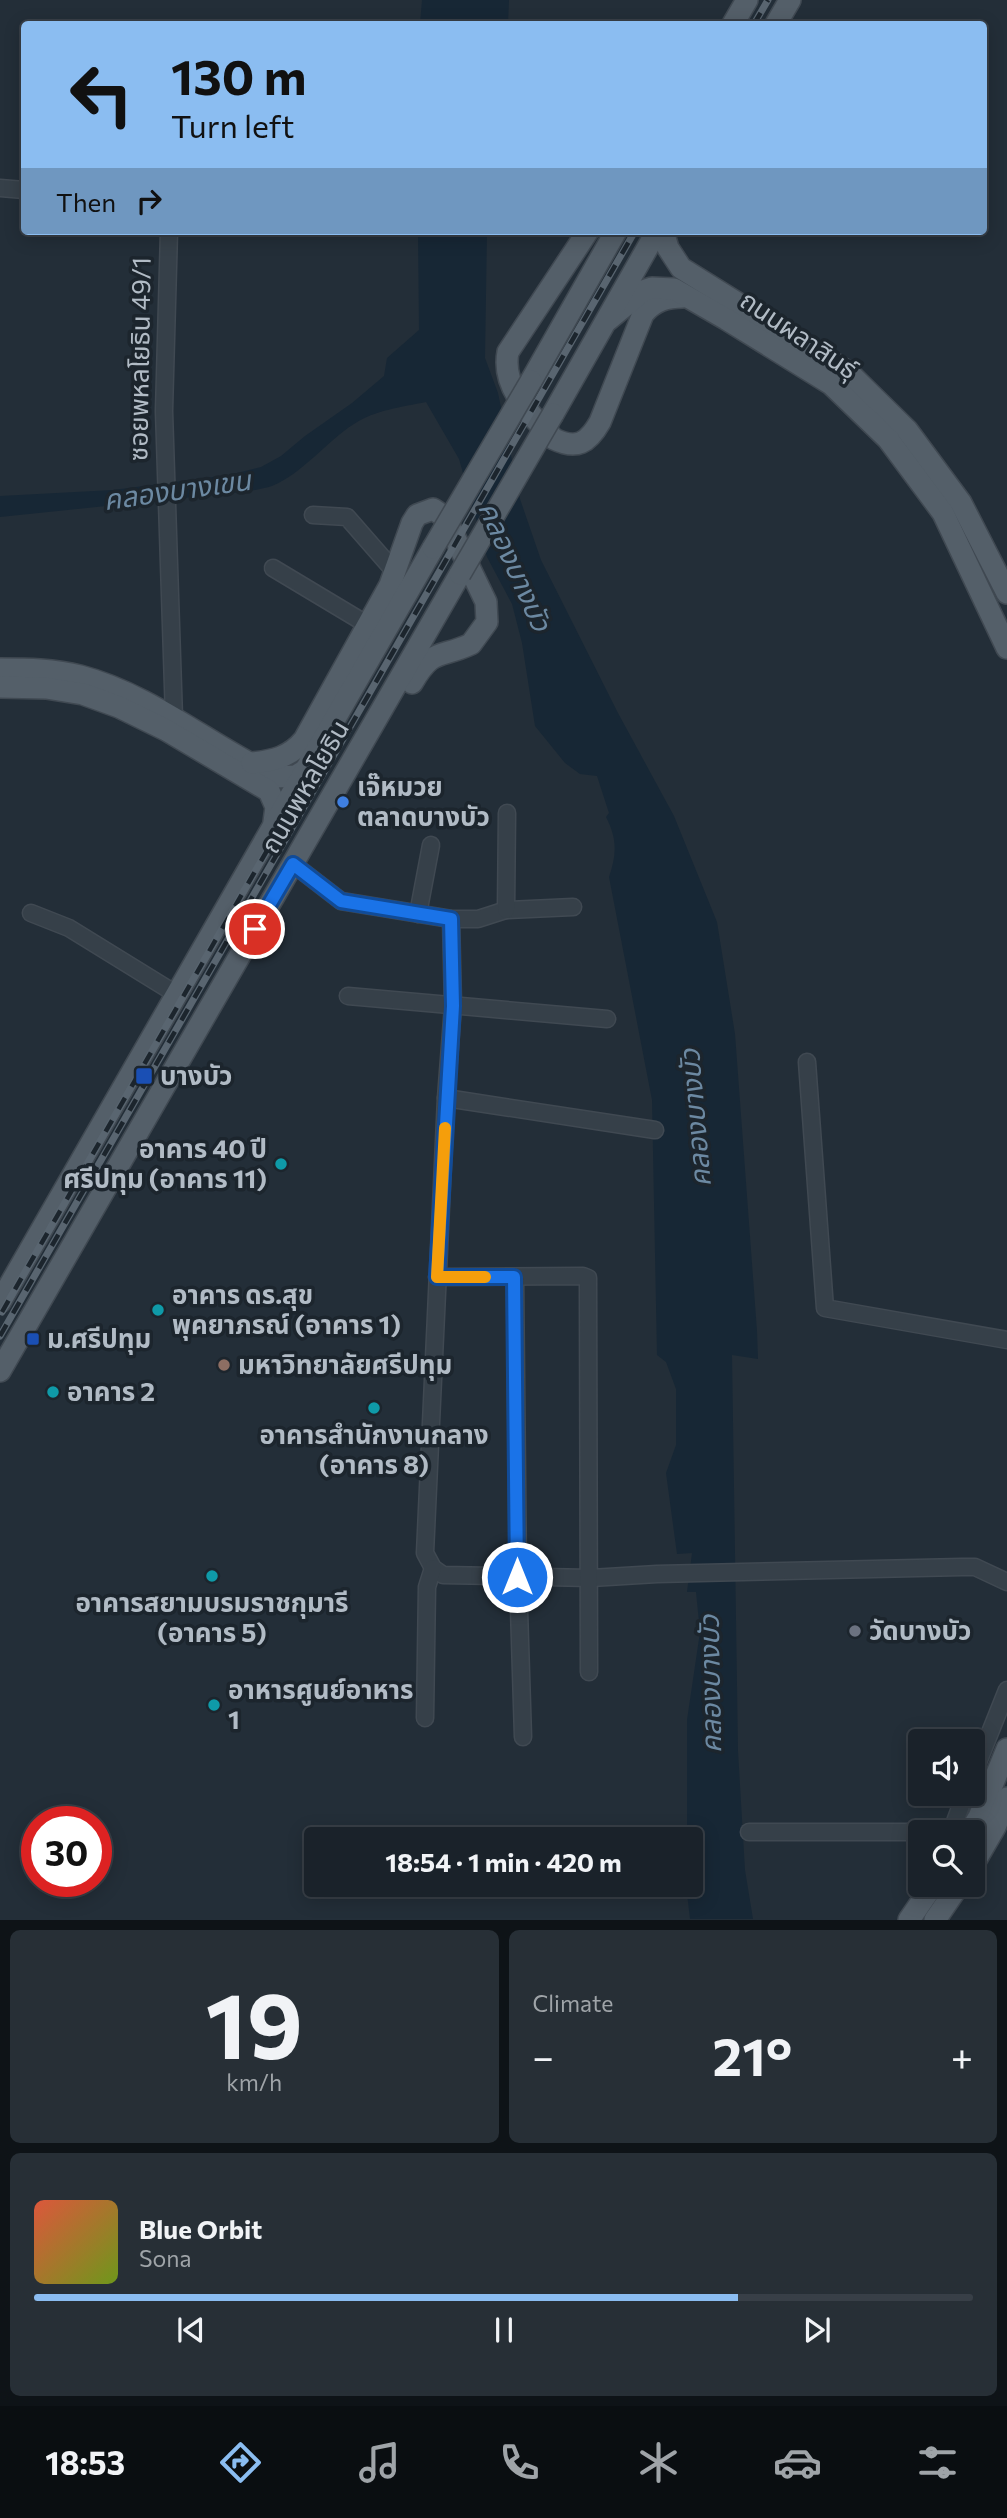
<!DOCTYPE html>
<meta charset="utf-8">
<style>
:root{--surface:#1a222a;--page:#272f36;--text:#f1f3f6;--muted:#9fa4a8;--line:#383f47;--accent:#8bbdf1}
body{margin:0;font-family:Commissioner,"Noto Sans Thai",sans-serif;background:var(--page);color:var(--text);height:100vh;display:flex;flex-direction:column;font-size:26px;white-space:nowrap}
*{box-sizing:border-box;margin:0}
p{font-size:23px;color:var(--muted)}
.icon{flex:none;width:38px;height:38px;fill:none;stroke:currentColor;stroke-width:2;stroke-linecap:round;stroke-linejoin:round}
.map{position:relative;height:1920px;overflow:hidden}
.side{display:flex;flex-direction:column;gap:10px;padding:10px;background:#0e1317;flex:1}
.side>*{flex:none}
.hud{position:absolute;left:21px;top:21px;width:966px;height:214px;border-radius:7px;box-shadow:0 4px 18px #0003,0 0 0 2px var(--line);background:#8bbdf1;color:#111;overflow:hidden}
.tools{position:absolute;left:908px;top:1729px;display:grid;gap:14px}
.tools a{display:grid;place-items:center;width:77px;height:77px;border-radius:7px;background:var(--surface);box-shadow:0 4px 18px #0003,0 0 0 2px var(--line);font-size:35px}
.speed{position:absolute;left:21px;top:1806px;display:flex;gap:14px;font-size:35px;font-weight:700;text-align:center}
.speed>*{display:grid;place-content:center;width:91px;height:91px;border-radius:50%;background:var(--surface);box-shadow:0 4px 18px #0003,0 0 0 2px var(--line);line-height:1}
.speed .limit{border:10px solid #d22;background:#fff;color:#111}
.pin{position:absolute;display:grid;place-items:center;width:60px;height:60px;color:#fff;margin:-30px;border:4px solid #fff;border-radius:50%;box-shadow:0 2px 7px #0007}
.me{position:absolute;width:77px;margin:-38px;rotate:0deg;stroke-linejoin:round;filter:drop-shadow(0 0 5px #0008)}
.turn{display:flex;align-items:center;gap:24px;height:147px;padding:0 35px;font-size:32px}
.turn .icon{width:91px;height:91px;stroke-width:2.5}
.turn b{display:block;font-size:49px;line-height:60px}
.then{display:flex;align-items:center;height:66px;padding:0 35px;background:#0003;gap:14px;font-size:26px}
.big{font-size:52px;font-weight:700;line-height:1.1}
.side .widget{flex:1;display:flex;flex-direction:column;justify-content:center;gap:10px;min-width:0;padding:0 24px;border-radius:10px;background:var(--page)}
.side .dial{align-items:center;gap:0}
.dial b{font-size:91px;line-height:1}
.song{display:flex;align-items:center;gap:21px}
.cover{width:84px;height:84px;border-radius:10px;background:linear-gradient(135deg,hsl(10 70% 55%),hsl(80 70% 35%))}
.played{height:7px;border-radius:4px;background:linear-gradient(90deg,var(--accent) 75%,var(--line) 75%)}
.keys{display:flex;justify-content:space-around;direction:ltr}
.heat{display:flex;justify-content:space-between;align-items:center;font-size:38px;direction:ltr}
.side .tiles{flex:1;display:grid;gap:10px;grid-template-columns:1fr 1fr}
.widget:last-child{grid-column:span 2}
.trip{position:absolute;left:304px;top:1827px;width:399px;height:70px;border-radius:7px;background:var(--surface);box-shadow:0 4px 18px #0003,0 0 0 2px var(--line);font-weight:700;line-height:70px;text-align:center}
.tabs{display:flex;height:112px;justify-content:space-around;align-items:center;background:#0a0e11;color:var(--muted)}
.tabs .icon{width:49px;height:49px}
.tabs .on{color:var(--accent)}
.tabs b{font-size:32px;color:var(--text)}
.map>svg:first-child{display:block}
</style>
<div class="map">
<svg width="1007" height="1920" viewBox="0 0 1007 1920">
<rect width="100%" height="100%" fill="#232e38"/>
<g fill="#172735">
<path d="M422 0H509L508 24H420Z"/>
<path d="M418 231H487L485 358 498 393 520 499 541 560 618 713 674 816 717 922 735 1034 757 1331 758 1359 732 1355 738 1751 745 1870 753 1919H690L686 1885H691V1839H687V1720L700 1632 696 1592H687L692 1553 677 1554 666 1473 676 1445V1389L666 1362 657 1355 652 1100 609 877C617 854 617 838 606 817L609 813 597 776 580 774 565 763 535 726 522 643 512 604 487 557 459 459 426 402C402 407 375 410 354 424 327 441 302 474 272 486 266 488 258 489 251 491L0 517V496L113 490 229 475 261 467 281 456 305 436 352 403 384 376 387 358 419 330Z"/>
</g>
<g fill="none" stroke-linecap="round" stroke-linejoin="round">
<g stroke="#404952" stroke-width="19">
<g id="minor">
<path d="M0 188 24 190"/>
<path d="M169 231 164 411 174 718"/>
<path d="M313 515 347 517 395 572"/>
<path d="M273 568 368 625"/>
<path d="M293 864 341 901 451 919H478L506 910 573 907"/>
<path d="M506 910 507 813"/>
<path d="M31 913 69 928 176 994"/>
<path d="M418 914 431 845"/>
<path d="M451 919 453 1006 446 1098 425 1553 433 1568 443 1575 591 1578 657 1574 962 1567H975L1007 1582"/>
<path d="M348 996 607 1019"/>
<path d="M807 1062 825 1308 1007 1340"/>
<path d="M446 1098 655 1130"/>
<path d="M437 1277 583 1276 588 1278 589 1672"/>
<path d="M515 1277 518 1577 523 1737"/>
<path d="M425 1718 427 1587 433 1568"/>
<path d="M973 1775 1007 1690"/>
<path d="M952 1830 965 1794"/>
<path d="M749 1832H956"/>
</g>
</g>
<g stroke="#404952" stroke-width="24">
<g id="major">
<path d="M733 24 747 0"/>
<path d="M776 24 790 0"/>
<path d="M588 231 508 352C501 388 531 415 554 439 577 450 588 443 600 422L643 314C654 301 666 297 683 297"/>
<path d="M663 231 668 248 681 268 848 372 907 430 961 503 1007 593"/>
<path d="M608 320 643 291 652 288 674 289 726 319 831 384 888 439 943 513 1007 648"/>
<path d="M531 381 616 231"/>
<path d="M553 414 657 231"/>
<path d="M0 669C27 669 54 669 80 676 152 695 210 746 276 777L296 776 304 771"/>
<path d="M0 687 46 688 83 694 119 707 166 730 269 791 276 807 274 822"/>
<path d="M252 763C273 761 290 757 304 740L390 585 412 523 417 515 433 509 445 517 486 602 487 622 471 644C439 659 433 647 412 683"/>
<path d="M0 1302 433 548"/>
<path d="M0 1371 460 574"/>
<path d="M970 1832 979 1817 1007 1749"/>
<path d="M973 1865 995 1827 1007 1798"/>
<path d="M909 1920 933 1885"/>
<path d="M935 1920 959 1885"/>
</g>
</g>
<use href="#minor" stroke="#364049" stroke-width="16"/>
<use href="#major" stroke="#545f69" stroke-width="21"/>
<g stroke="#596570" stroke-width="7">
<g id="rail">
<path d="M754 24 768 0"/>
<path d="M2 1312 319 760"/>
<path d="M0 1336 635 231"/>
</g>
</g>
<use href="#rail" stroke="#1c252d" stroke-width="4.5" stroke-dasharray="13" stroke-linecap="butt"/>
<g stroke="#404952" stroke-width="24" stroke-linecap="butt">
<g id="major-bridge">
<path d="M433 548 531 381"/>
<path d="M460 574 553 414"/>
</g>
</g>
<use href="#major-bridge" stroke="#545f69" stroke-width="21"/>
</g>
<g fill="none" stroke-linecap="round" stroke-linejoin="round">
<g stroke="#114b97" stroke-width="18">
<path id="route" d="M255 929 293 864 341 901 451 919 453 1006 437 1277H514L517 1577"/>
</g>
<use href="#route" stroke="#1a73e8" stroke-width="12"/>
<path stroke="#f59e0b" stroke-width="12" d="M445 1128 437 1277H485"/>
</g>
<circle fill="#3f7fe0" stroke="#1c252d" stroke-width="2.5" cx="343" cy="802" r="7"/>
<g fill="#1a4fb4" stroke="#1c252d" stroke-width="2.5">
<rect x="135" y="1067" width="18" height="18" rx="3.5"/>
<rect x="26" y="1332" width="14" height="14" rx="3.5"/>
</g>
<g fill="#0f9aa8" stroke="#1c252d" stroke-width="2.5">
<circle cx="281" cy="1164" r="7"/>
<circle cx="158" cy="1310" r="7"/>
<circle cx="53" cy="1392" r="7"/>
<circle cx="374" cy="1408" r="7"/>
<circle cx="212" cy="1576" r="7"/>
<circle cx="214" cy="1705" r="7"/>
</g>
<circle fill="#8d6e63" stroke="#1c252d" stroke-width="2.5" cx="224" cy="1365" r="7"/>
<circle fill="#6b7280" stroke="#1c252d" stroke-width="2.5" cx="855" cy="1631" r="7"/>
<g text-anchor="middle" stroke-width="7" stroke-linejoin="round" paint-order="stroke">
<g font-size="26" fill="#b1bbc5" stroke="#1c252d">
<text transform="translate(799 335) rotate(34)" y="9">ถนนผลาสินธุ์</text>
<text transform="translate(140 359) rotate(-89)" y="9">ซอยพหลโยธิน 49/1</text>
<text transform="translate(305 787) rotate(-60)" y="9">ถนนพหลโยธิน</text>
</g>
<g font-size="26" font-weight="bold" fill="#b1bbc5" stroke="#1c252d" text-anchor="start">
<text x="357" y="796">เจ๊หมวย<tspan x="357" dy="30">ตลาดบางบัว</tspan></text>
<text x="160" y="1085">บางบัว</text>
<text x="267" y="1158" text-anchor="end">อาคาร 40 ปี<tspan x="267" dy="30">ศรีปทุม (อาคาร 11)</tspan></text>
<text x="172" y="1304">อาคาร ดร.สุข<tspan x="172" dy="30">พุคยาภรณ์ (อาคาร 1)</tspan></text>
<text x="47" y="1348">ม.ศรีปทุม</text>
<text x="238" y="1374">มหาวิทยาลัยศรีปทุม</text>
<text x="67" y="1401">อาคาร 2</text>
<text x="374" y="1444" text-anchor="middle">อาคารสำนักงานกลาง<tspan x="374" dy="30">(อาคาร 8)</tspan></text>
<text x="212" y="1612" text-anchor="middle">อาคารสยามบรมราชกุมารี<tspan x="212" dy="30">(อาคาร 5)</tspan></text>
<text x="869" y="1640">วัดบางบัว</text>
<text x="228" y="1699">อาหารศูนย์อาหาร<tspan x="228" dy="30">1</tspan></text>
</g>
<g font-size="28" font-style="italic" fill="#6c89a2" stroke="#1c252d">
<text transform="translate(177 490) rotate(-8)" y="10">คลองบางเขน</text>
<text transform="translate(515 566) rotate(66)" y="10">คลองบางบัว</text>
<text transform="translate(695 1118) rotate(-95)" y="10">คลองบางบัว</text>
<text transform="translate(710 1684) rotate(-91)" y="10">คลองบางบัว</text>
</g>
</g>
</svg>
<div class="tools">
<a><svg class="icon" aria-label="sound" viewBox="0 0 24 24"><path d="M4 9h4l5-4v14l-5-4H4zM17 9q2 3 0 6"/></svg></a>
<a><svg class="icon" aria-label="search" viewBox="0 0 24 24"><circle cx="10" cy="10" r="6"/><path d="M15 15l6 6"/></svg></a>
</div>
<div class="speed"><div class="limit">30</div></div>
<div class="pin" style="left:255px;top:929px;background:#d93025"><svg class="icon" aria-label="arrive" viewBox="0 0 24 24"><path d="M6 21V4h12l-3 4 3 4H6"/></svg></div>
<svg class="me" style="left:517px;top:1577px" viewBox="-20 -20 40 40"><circle r="17" fill="#1a73e8" stroke="#fff" stroke-width="3"/><path d="M0-11L8 9 0 5-8 9z" fill="#fff"/></svg>
<div class="trip">18:54 · 1 min · 420 m</div>
<div class="hud">
<div class="turn"><svg class="icon" aria-label="left" viewBox="0 0 24 24"><path d="M17 20v-9H6M10 6l-5 5 5 5"/></svg><div><b>130 m</b>Turn left</div></div>
<div class="then">Then<svg class="icon" aria-label="right" viewBox="0 0 24 24"><path d="M7 20v-9h11M14 6l5 5-5 5"/></svg></div>
</div>
</div>
<section class="side">
<div class="tiles">
<div class="widget dial"><b>19</b><p>km/h</p></div>
<div class="widget"><p>Climate</p>
<div class="heat"><a>−</a><b class="big">21°</b><a>+</a></div>
</div>
<div class="widget">
<div class="song"><i class="cover"></i><div><b>Blue Orbit</b><p>Sona</p></div></div>
<div class="played"></div>
<div class="keys"><svg class="icon" aria-label="previous" viewBox="0 0 24 24"><path d="M18 5L8 12l10 7zM5 5v14"/></svg><svg class="icon" aria-label="pause" viewBox="0 0 24 24"><path d="M8 5v14M16 5v14"/></svg><svg class="icon" aria-label="next" viewBox="0 0 24 24"><path d="M6 5l10 7-10 7zM19 5v14"/></svg></div>
</div>
</div>
</section>
<nav class="tabs">
<b>18:53</b>
<svg class="icon on" aria-label="directions" viewBox="0 0 24 24"><path d="M12 3l9 9-9 9-9-9zM9 14v-3h6M13 9l2 2-2 2"/></svg>
<svg class="icon" aria-label="music" viewBox="0 0 24 24"><path d="M9 18V5l10-2v13"/><circle cx="6" cy="18" r="3"/><circle cx="16" cy="16" r="3"/></svg>
<svg class="icon" aria-label="phone" viewBox="0 0 24 24"><path d="M5 4h4l2 5-3 2q2 4 5 5l2-3 5 2v4C11 20 4 13 5 4z"/></svg>
<svg class="icon" aria-label="climate" viewBox="0 0 24 24"><path d="M12 3v18M4 7l16 10M4 17L20 7"/></svg>
<svg class="icon" aria-label="car" viewBox="0 0 24 24"><path d="M5 17H2v-5l4-1 3-4h7l3 4 3 1v5h-3M9 17h6M6 11h13"/><circle cx="7" cy="17" r="2"/><circle cx="17" cy="17" r="2"/></svg>
<svg class="icon" aria-label="filters" viewBox="0 0 24 24"><path d="M4 7h16M4 17h16"/><circle cx="9" cy="7" r="2"/><circle cx="15" cy="17" r="2"/></svg>
</nav>
